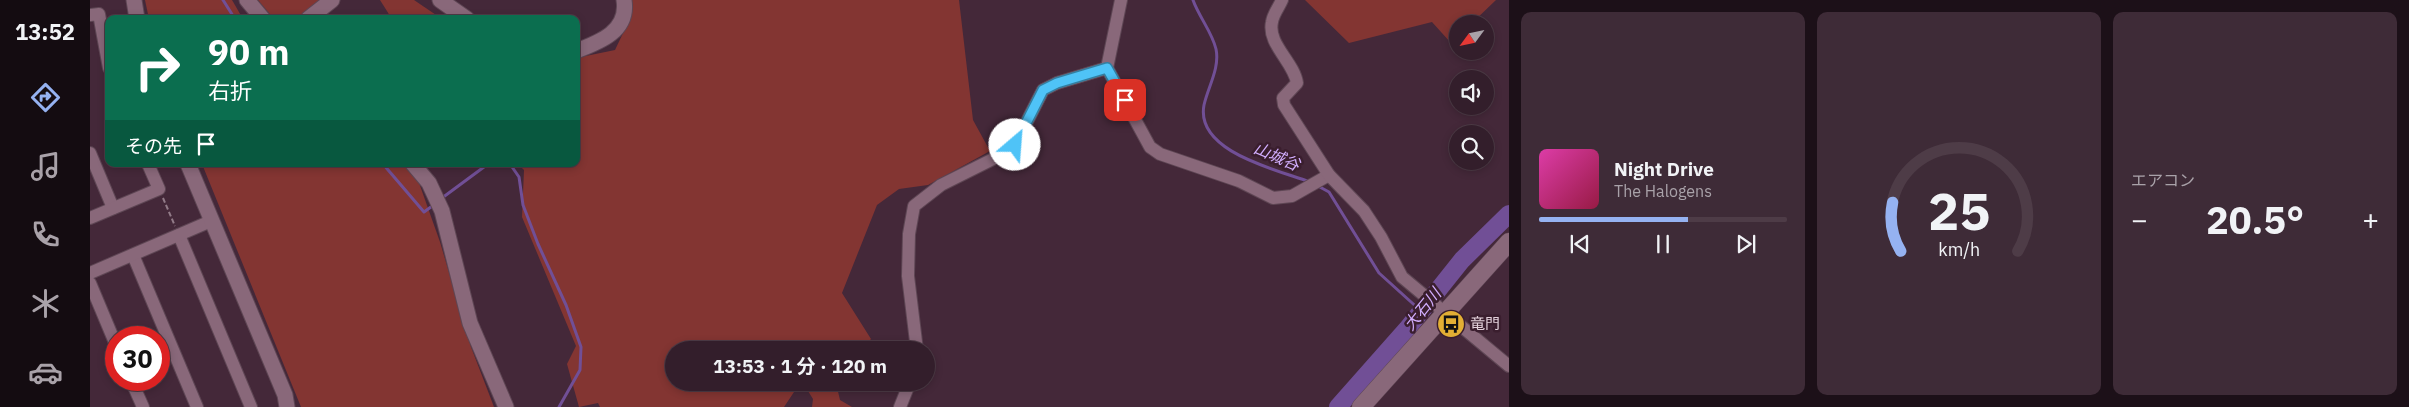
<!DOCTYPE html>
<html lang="ja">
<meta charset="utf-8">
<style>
:root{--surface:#331e2b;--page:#3e2b37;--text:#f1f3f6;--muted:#a9a2a9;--line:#4e3c47;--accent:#95b2f1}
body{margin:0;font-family:"IBM Plex Sans","Noto Sans JP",sans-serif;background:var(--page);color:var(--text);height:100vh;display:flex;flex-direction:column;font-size:19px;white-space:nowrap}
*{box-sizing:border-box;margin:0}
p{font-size:16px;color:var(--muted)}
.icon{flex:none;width:28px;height:28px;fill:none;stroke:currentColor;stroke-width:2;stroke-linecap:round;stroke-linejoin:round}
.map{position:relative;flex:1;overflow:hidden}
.drawer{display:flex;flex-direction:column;gap:12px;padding:12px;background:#1c1018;width:900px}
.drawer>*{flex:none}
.hud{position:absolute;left:15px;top:15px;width:475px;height:152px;border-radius:10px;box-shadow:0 2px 8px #0003,0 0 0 1px var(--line);background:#0b6e4f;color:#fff;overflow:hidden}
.needle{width:32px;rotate:237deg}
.tools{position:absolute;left:1359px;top:15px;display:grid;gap:10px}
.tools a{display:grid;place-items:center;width:45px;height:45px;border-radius:50%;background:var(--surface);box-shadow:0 2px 8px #0003,0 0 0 1px var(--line);font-size:25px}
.speed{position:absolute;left:15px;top:326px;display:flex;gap:10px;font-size:25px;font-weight:700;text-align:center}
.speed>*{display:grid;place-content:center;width:65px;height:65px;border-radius:50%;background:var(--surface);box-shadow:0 2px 8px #0003,0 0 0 1px var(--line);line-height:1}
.speed .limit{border:8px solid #d22;background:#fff;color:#111}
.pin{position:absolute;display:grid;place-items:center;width:42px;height:42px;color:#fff;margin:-21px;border-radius:10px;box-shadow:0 2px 8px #0006}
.me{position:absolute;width:55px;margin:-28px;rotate:27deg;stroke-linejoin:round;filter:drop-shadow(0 0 4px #0008)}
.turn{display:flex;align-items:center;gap:18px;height:105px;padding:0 20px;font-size:22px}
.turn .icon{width:65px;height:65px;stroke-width:2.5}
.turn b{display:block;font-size:35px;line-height:42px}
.then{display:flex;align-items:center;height:48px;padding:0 20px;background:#0003;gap:10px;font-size:19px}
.big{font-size:38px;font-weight:700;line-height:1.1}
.drawer .tile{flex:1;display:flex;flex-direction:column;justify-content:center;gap:8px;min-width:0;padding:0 18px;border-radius:10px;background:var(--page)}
.drawer .dial{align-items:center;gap:0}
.dial svg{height:130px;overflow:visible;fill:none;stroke:var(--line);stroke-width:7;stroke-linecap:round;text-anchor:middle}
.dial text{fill:var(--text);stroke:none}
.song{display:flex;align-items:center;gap:15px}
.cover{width:60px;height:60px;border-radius:8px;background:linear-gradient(135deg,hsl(320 70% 55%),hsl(340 70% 35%))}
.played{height:5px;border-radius:2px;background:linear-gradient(90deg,var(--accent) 60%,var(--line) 60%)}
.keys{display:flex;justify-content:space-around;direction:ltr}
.heat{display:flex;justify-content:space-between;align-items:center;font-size:28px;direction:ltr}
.drawer .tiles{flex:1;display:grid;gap:12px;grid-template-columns:repeat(3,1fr)}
.trip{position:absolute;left:575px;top:341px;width:270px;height:50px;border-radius:25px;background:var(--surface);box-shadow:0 2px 8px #0003,0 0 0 1px var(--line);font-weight:700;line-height:50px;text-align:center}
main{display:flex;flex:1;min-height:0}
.tabs{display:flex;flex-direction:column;width:90px;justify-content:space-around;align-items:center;background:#140c11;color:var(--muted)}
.tabs .icon{width:35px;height:35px}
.tabs .on{color:var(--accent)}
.tabs b{font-size:22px;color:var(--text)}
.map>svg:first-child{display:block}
</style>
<main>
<nav class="tabs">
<b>13:52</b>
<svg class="icon on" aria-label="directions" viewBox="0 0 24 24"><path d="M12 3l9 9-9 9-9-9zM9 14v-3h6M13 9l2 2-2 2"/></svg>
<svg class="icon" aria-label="music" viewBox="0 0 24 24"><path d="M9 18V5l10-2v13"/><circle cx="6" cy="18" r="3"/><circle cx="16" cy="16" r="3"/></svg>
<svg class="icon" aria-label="phone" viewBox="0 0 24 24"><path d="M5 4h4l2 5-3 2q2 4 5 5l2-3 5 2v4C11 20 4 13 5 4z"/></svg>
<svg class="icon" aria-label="climate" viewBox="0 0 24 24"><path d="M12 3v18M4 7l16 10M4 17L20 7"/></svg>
<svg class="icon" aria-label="car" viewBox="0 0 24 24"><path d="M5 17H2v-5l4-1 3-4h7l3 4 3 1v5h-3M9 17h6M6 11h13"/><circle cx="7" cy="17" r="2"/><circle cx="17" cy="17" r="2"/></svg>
</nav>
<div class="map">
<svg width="1419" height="407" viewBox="0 0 1419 407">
<rect width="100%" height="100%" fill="#442839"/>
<g fill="#833532">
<path d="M55 0H142L153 19H59Z"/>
<path d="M168 0H234L211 19H184Z"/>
<path d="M290 0H324L352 19H302Z"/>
<path d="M537 0H869L883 120 900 151 838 185 809 189 787 205 752 293 781 339 770 350H584V382L710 383 694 407H510L508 403 489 407 477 364 486 346 432 217 434 170 428 164H486V58L525 50 535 29Z"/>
<path d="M1215 0H1406L1381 24H1368L1367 37 1361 43 1342 22 1259 43Z"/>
<path d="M112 164H313L328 180 350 242 381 347 404 407H211Z"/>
<path d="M713 383H746L750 400 762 407H722L723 399Z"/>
</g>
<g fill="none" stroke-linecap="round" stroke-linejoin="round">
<g stroke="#714f96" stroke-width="3">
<path d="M133 0 145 19"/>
<path d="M1103 0C1109 17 1122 32 1126 49 1130 68 1118 87 1114 105 1105 152 1188 170 1220 182"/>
<path d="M293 164 334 212 345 204"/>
<path d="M420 164 429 177 433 205 448 244 476 305 491 347 490 370 469 407"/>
<path d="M1228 186 1239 192 1289 273 1331 311"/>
<path d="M352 198 398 164"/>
</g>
<path stroke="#714f96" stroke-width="18" d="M1248 407 1317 329 1372 260 1419 214"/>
<g stroke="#5e4654" stroke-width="14">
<g id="minor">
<path d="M1031 0 1017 68 1060 147 1070 154 1149 181 1183 198 1202 196 1239 175"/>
<path d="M1192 0C1189 7 1183 14 1182 22 1177 44 1204 62 1207 83L1193 98 1194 105 1239 175 1274 211 1291 237 1312 277 1419 366"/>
<path d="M0 15 9 14 19 68"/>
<path d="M0 153 23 208"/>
<path d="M0 218 69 189 58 164"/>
<path d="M89 235 161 407"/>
<path d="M43 255 107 407"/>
<path d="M0 273 121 221"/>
<path d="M0 283 26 345"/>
<path d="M827 350 818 276 819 234 824 206 851 185 911 155 925 145 953 90 967 83 1017 68"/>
<path d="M41 380 53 407"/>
<path d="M810 407 820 382"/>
</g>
</g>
<g stroke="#5e4654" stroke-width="17">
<g id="tertiary">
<path d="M44 0 47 19"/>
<path d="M157 0 173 19"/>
<path d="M350 0 377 19"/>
<path d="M218 19 242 0"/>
<path d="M486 51C510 42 539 31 534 0"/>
<path d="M98 164 195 395 197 407"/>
<path d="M323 164 339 183 352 211 380 323 416 407"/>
</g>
</g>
<g stroke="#5e4654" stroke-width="19">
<path id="secondary" d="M1271 407 1419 242"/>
</g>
<path stroke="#927b88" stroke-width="2" stroke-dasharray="5 2.5" stroke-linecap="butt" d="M73 198 85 226"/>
<use href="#minor" stroke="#89687a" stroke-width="12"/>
<use href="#tertiary" stroke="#89687a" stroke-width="15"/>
<use href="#secondary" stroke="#89687a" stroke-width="18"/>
</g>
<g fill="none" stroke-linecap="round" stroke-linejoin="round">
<g stroke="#337fa1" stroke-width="12">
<path id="route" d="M925 145 953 90 967 83 1017 68 1035 100"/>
</g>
<use href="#route" stroke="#4fc3f7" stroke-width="9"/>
</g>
<defs>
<g id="bus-disc" transform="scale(1.4375)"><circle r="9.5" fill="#e2af34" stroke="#3a1e2e"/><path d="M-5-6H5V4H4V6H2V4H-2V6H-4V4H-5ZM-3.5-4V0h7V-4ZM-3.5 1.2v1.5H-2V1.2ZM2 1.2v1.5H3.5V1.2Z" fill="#111"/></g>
</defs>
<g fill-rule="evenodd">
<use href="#bus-disc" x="1361" y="324"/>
</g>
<g text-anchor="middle" stroke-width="5" stroke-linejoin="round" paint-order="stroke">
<g font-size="15" fill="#e2d0da" stroke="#3a1e2e" text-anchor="start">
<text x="1380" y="329">竜門</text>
</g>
<g font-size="16" font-style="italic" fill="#d2aefe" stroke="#3a1e2e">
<text transform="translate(1187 156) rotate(23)" y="6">山城谷</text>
<text transform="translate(1332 309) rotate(-51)" y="6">大石川</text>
</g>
</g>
</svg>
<div class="tools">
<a><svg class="needle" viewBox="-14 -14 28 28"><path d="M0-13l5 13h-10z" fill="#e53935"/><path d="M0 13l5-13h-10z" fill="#a9a2a9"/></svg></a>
<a><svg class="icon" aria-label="sound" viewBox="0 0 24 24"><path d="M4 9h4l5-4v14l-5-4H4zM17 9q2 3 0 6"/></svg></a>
<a><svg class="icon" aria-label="search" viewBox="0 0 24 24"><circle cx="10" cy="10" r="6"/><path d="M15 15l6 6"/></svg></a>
</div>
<div class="speed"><div class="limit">30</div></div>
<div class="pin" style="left:1035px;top:100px;background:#d93025"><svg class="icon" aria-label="arrive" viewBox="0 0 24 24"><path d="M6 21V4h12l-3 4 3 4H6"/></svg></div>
<svg class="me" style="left:925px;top:145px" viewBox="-20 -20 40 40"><circle r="19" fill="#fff"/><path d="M0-13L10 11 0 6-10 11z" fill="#4fc3f7"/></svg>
<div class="trip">13:53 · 1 分 · 120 m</div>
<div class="hud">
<div class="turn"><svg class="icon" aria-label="right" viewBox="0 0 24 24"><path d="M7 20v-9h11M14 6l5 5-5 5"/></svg><div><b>90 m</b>右折</div></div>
<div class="then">その先<svg class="icon" aria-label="arrive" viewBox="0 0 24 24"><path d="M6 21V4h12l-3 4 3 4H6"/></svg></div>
</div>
</div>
<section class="drawer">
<div class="tiles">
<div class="tile">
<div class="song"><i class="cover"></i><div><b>Night Drive</b><p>The Halogens</p></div></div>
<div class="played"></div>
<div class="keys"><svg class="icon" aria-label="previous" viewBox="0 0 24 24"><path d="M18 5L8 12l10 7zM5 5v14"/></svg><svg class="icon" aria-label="pause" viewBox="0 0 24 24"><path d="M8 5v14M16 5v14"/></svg><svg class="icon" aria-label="next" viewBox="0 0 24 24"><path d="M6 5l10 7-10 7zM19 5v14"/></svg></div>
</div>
<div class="tile dial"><svg viewBox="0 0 100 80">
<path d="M14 69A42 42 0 1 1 86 69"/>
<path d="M14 69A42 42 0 0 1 9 39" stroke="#95b2f1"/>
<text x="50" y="56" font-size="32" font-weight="700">25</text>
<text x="50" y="72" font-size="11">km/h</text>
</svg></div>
<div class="tile"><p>エアコン</p>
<div class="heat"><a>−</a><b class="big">20.5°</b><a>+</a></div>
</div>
</div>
</section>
</main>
